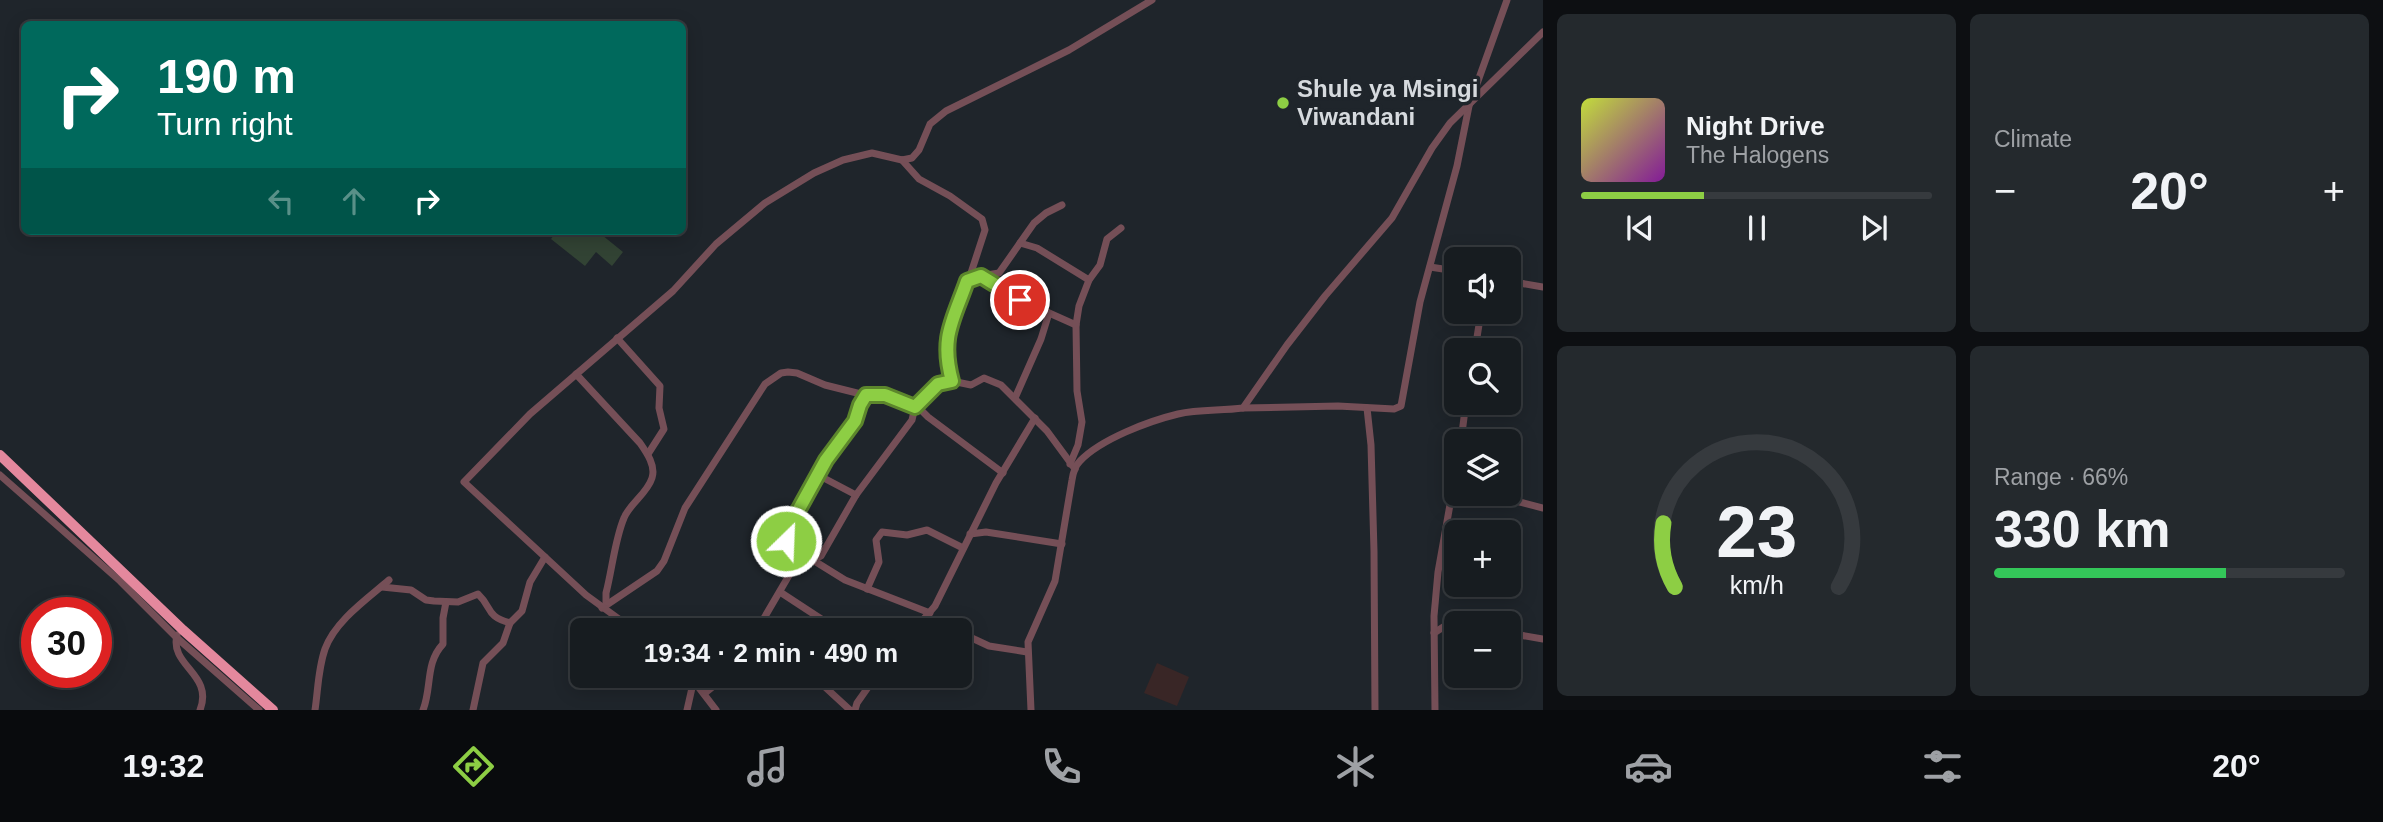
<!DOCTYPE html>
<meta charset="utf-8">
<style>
:root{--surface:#171c20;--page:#24292d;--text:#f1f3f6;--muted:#9ea1a5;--line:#363a3e;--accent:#8dce44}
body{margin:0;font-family:Helvetica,sans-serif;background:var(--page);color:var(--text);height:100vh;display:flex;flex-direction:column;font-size:26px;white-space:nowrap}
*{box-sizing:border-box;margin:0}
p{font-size:23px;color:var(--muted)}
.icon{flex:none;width:38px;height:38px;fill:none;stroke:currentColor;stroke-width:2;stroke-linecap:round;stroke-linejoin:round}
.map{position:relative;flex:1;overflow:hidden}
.side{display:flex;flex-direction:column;gap:14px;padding:14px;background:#0d0f12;width:840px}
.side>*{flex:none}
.banner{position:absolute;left:21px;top:21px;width:665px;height:214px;border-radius:10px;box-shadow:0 4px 18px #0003,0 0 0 2px var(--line);background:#00695c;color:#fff;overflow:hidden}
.fabs{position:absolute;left:1444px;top:247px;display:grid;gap:14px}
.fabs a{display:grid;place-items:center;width:77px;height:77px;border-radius:10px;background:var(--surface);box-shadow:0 4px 18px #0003,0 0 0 2px var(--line);font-size:35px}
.speed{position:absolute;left:21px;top:597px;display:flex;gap:14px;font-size:35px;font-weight:700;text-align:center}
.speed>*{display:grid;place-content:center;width:91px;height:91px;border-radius:50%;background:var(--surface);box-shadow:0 4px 18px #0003,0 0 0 2px var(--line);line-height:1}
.speed .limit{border:10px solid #d22;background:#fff;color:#111}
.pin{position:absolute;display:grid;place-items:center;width:60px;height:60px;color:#fff;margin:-30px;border:4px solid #fff;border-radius:50%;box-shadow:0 2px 7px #0007}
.me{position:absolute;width:77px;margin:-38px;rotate:24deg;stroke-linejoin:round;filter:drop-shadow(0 0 5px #0008)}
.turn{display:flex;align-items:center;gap:24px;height:147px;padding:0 21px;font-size:32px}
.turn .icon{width:91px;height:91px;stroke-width:2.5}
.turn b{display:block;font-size:49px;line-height:60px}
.lanes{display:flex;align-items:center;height:66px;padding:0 21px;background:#0003;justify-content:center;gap:35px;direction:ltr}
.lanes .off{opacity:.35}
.big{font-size:52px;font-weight:600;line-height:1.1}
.side .card{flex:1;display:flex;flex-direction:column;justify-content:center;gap:10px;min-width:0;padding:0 24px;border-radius:10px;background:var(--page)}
.side .dial{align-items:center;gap:0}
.dial svg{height:182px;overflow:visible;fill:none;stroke:var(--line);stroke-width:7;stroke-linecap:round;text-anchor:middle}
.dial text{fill:var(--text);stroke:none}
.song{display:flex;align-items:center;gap:21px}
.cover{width:84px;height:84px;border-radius:10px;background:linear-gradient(135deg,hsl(70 70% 55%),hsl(290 70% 35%))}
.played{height:7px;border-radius:4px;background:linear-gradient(90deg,var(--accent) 35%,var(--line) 35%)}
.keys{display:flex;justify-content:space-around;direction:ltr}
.heat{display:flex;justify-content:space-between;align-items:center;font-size:38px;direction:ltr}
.charge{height:10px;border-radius:5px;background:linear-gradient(90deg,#34c759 66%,var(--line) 0)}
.side .tiles{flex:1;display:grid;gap:14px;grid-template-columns:repeat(2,1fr)}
.trip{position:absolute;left:570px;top:618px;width:402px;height:70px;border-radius:10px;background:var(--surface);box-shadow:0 4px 18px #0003,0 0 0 2px var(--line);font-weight:600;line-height:70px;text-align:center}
.tab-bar{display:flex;height:112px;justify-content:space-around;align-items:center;background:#090b0d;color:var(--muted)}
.tab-bar .icon{width:49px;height:49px}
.tab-bar .selected{color:var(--accent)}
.tab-bar b{font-size:32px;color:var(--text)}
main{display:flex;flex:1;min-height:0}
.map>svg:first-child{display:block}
</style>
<main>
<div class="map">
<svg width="1543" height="710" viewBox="0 0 1543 710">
<rect width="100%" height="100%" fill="#1f252b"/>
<path fill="#392626" d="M1157 663 1189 677 1177 706 1144 693Z"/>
<path fill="#324334" d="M557 231H597L623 252 612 266 596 252 585 266 551 239Z"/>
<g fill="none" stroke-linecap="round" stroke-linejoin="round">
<g stroke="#754f57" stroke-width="7">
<path d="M902 160 919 179 950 196 982 219 985 230 969 279"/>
<path d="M1020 243 1037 248 1089 280"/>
<path d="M1430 267 1456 271"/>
<path d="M981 276 1020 300 1076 325"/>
<path d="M1508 281 1543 287"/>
<path d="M617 338 660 386 659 408 664 429 648 454"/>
<path d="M1475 350 1481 312"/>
<path d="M576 374 640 443C647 453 656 466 652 478 647 494 630 503 624 518 615 539 612 570 606 593V604"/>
<path d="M952 381C941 338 952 320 967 281L974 277 999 273 1034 223 1046 213 1062 205"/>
<path d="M866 395 860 405 855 421 826 460 788 529 786 540 795 549 845 580 930 613"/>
<path d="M1015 398 1041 339 1049 313"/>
<path d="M916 405 928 417 1003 473"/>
<path d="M1243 408 1338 406 1394 409 1401 406 1420 302 1457 166 1469 106 1507 0"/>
<path d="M1367 408 1371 445 1374 551 1375 710"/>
<path d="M1461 441 1466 402"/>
<path d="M1070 464 1078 445 1082 422 1077 391 1076 325 1079 306 1089 280 1100 265 1107 239 1121 228"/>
<path d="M0 475 120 581 176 637 259 710"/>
<path d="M818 475 856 495"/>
<path d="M1489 494 1543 508"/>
<path d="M970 534 986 532 1062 544"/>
<path d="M382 587 411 590 426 600 434 601 458 602 478 594C493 608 485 616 510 623"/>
<path d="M867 589 879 562 876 540 882 532 907 535 927 530 963 548"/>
<path d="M780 592 838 630"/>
<path d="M602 608 657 571 664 561 685 508 765 384 781 373 788 372 797 373 825 385 861 394 879 393 891 397 912 407H915L938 384 952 381 971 385 984 378 1001 385 1047 431 1075 469"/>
<path d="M922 621 953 630"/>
<path d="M634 630 586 595 464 482 530 414 673 291 716 244 765 203 814 173 843 160 872 153 902 160 912 158 919 150 930 124 946 111 1069 50 1152 0"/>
<path d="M757 630 791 572 821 556 856 495 912 420 915 407"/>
<path d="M914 630 935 606 996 483 1035 418"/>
<path d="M961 633 989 646 1027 652"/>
<path d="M1434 633 1448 624H1456"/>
<path d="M1508 633 1543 639"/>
<path d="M177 635C169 666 214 674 200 710"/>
<path d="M690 676 716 710"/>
<path d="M813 676 850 710"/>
<path d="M705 693 726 676"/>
<path d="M315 710C318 690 318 669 325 649 335 621 367 599 389 580"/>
<path d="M423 710C432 688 425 663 443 644V618L446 602"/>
<path d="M473 710 483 663 503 643 510 623 522 611 530 582 545 557"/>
<path d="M687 710 694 679"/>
<path d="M855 710 857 703 876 676"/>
<path d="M1031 710 1028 642 1055 581 1072 480C1073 473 1075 466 1080 461 1101 439 1149 421 1178 414 1199 409 1221 411 1243 408L1287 345 1325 296 1392 218 1432 148 1450 123 1543 32"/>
<path d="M1435 710 1434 616 1438 572 1456 471"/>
</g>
<path stroke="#e4889d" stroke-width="10" d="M0 455 183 630 273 710"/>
</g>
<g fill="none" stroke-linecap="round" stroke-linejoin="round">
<g stroke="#5c862c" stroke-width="18">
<path id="route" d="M786 541 788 529 826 460 855 421 860 405 866 395H885L915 407 938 384 952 381C940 337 953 321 967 281L981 276 1020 300"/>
</g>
<use href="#route" stroke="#8dce44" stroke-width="12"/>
</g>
<circle fill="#8dce44" stroke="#1f252b" stroke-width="2.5" cx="1283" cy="103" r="7"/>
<g text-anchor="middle" stroke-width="7" stroke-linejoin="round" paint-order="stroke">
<g font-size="24" font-weight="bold" fill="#d6dade" stroke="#1f252b" text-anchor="start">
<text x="1297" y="97">Shule ya Msingi<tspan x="1297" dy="28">Viwandani</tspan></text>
</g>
</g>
</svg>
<div class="fabs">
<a><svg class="icon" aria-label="sound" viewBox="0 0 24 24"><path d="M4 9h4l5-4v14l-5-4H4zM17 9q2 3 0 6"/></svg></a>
<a><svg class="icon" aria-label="search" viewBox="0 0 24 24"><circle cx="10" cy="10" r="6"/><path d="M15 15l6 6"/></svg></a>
<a><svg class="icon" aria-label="layers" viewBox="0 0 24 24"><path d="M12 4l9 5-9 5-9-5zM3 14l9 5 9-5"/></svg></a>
<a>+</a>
<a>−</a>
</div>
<div class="speed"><div class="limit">30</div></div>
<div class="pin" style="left:1020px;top:300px;background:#d93025"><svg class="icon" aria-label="arrive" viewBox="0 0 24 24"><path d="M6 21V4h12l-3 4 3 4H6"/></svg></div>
<svg class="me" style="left:786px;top:541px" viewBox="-20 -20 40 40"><circle r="17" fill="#8dce44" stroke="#fff" stroke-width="3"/><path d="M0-11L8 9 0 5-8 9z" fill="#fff"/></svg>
<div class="trip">19:34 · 2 min · 490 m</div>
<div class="banner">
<div class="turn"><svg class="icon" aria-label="right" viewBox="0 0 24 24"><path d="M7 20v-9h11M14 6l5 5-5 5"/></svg><div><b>190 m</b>Turn right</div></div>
<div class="lanes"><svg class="icon off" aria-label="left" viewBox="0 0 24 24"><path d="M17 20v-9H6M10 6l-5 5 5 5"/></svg><svg class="icon off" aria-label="ahead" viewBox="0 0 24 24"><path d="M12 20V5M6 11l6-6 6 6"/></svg><svg class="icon" aria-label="right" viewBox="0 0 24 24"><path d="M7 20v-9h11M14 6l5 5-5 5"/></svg></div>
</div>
</div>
<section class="side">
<div class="tiles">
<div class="card">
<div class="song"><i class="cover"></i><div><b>Night Drive</b><p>The Halogens</p></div></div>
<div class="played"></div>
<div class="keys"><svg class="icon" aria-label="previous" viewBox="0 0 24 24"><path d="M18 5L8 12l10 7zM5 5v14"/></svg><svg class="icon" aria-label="pause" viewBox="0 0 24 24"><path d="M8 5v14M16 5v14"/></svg><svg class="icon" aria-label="next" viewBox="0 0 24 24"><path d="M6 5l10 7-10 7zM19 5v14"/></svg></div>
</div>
<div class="card"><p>Climate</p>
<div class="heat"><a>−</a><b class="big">20°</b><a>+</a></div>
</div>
<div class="card dial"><svg viewBox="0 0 100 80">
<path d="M14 69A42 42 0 1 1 86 69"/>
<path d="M14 69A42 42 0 0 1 9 41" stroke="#8dce44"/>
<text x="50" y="56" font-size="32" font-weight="700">23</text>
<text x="50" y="72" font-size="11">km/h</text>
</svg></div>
<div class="card"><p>Range · 66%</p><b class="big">330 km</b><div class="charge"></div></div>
</div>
</section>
</main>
<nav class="tab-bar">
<b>19:32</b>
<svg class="icon selected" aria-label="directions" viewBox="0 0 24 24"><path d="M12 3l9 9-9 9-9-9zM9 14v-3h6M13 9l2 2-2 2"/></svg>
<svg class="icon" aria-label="music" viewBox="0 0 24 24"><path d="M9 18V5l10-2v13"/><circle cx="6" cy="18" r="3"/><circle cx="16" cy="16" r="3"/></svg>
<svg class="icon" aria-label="phone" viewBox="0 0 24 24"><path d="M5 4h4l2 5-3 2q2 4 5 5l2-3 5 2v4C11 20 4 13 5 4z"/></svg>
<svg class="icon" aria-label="climate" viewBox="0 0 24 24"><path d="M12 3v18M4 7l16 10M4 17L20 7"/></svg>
<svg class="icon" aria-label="car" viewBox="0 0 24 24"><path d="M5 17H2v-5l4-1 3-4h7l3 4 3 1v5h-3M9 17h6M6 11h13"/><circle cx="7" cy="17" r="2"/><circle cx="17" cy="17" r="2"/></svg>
<svg class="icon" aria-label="filters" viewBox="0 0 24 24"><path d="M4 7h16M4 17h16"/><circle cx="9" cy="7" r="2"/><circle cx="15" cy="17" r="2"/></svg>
<b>20°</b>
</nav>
